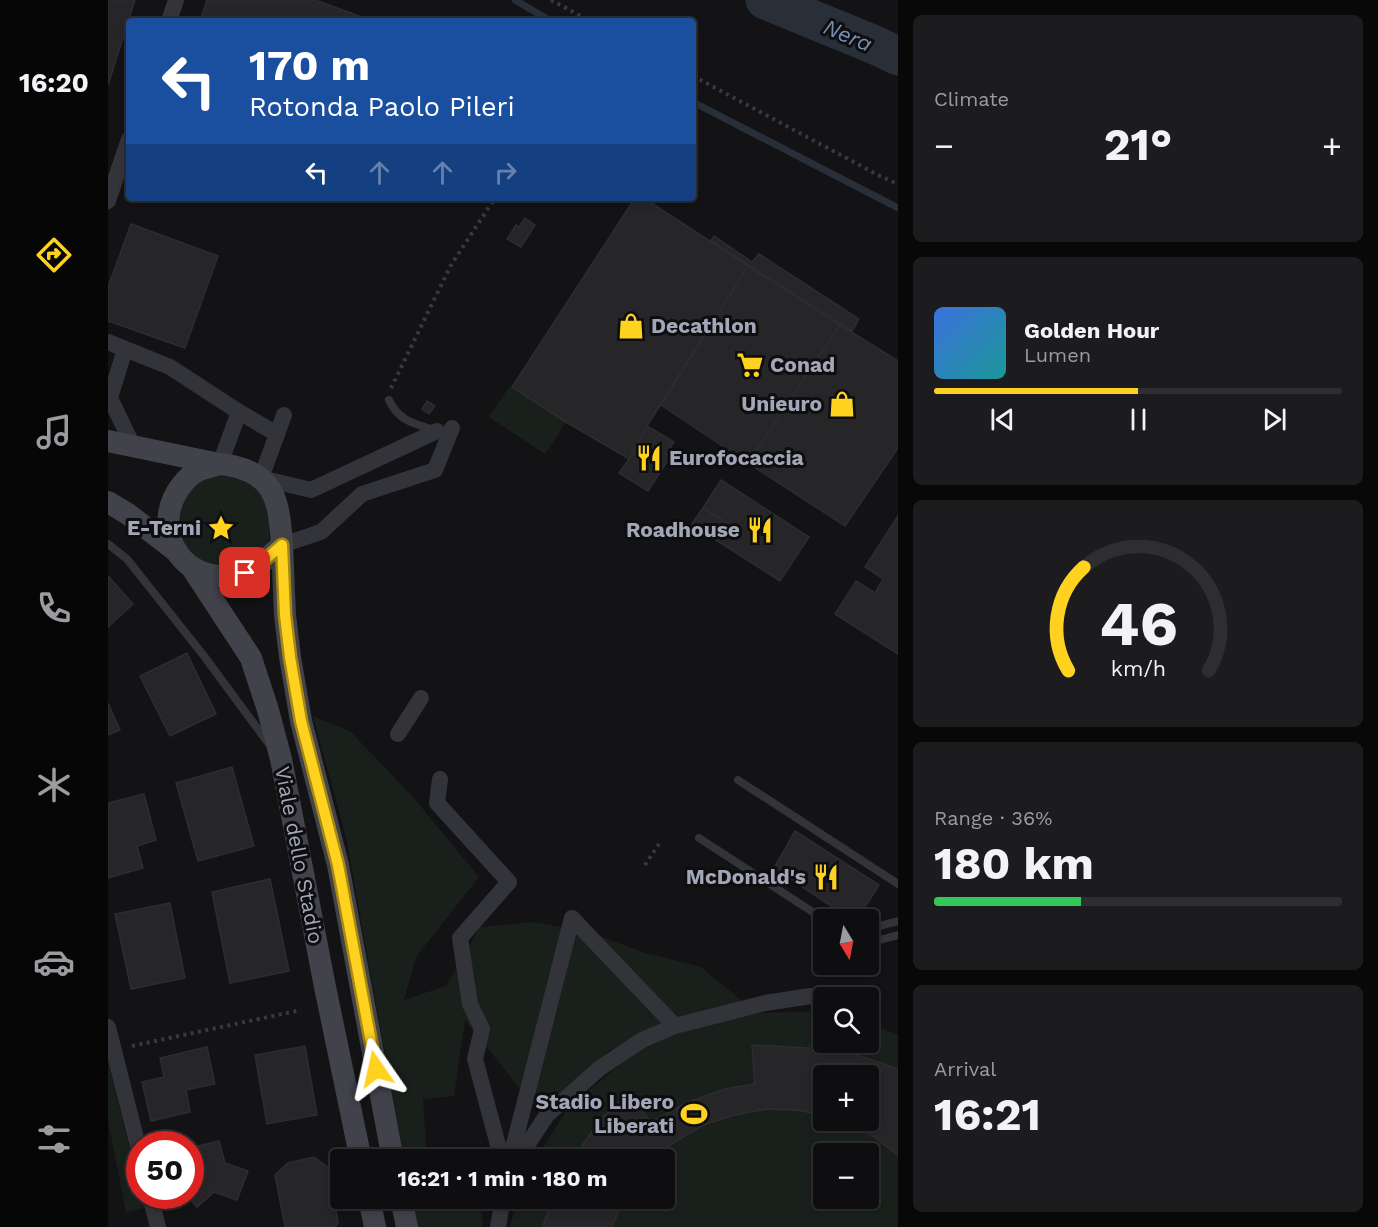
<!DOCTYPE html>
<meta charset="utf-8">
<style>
:root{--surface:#0e0e10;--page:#1c1c1e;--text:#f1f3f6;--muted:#9b9c9f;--line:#2e2e30;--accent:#ffd220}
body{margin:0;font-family:"Work Sans",sans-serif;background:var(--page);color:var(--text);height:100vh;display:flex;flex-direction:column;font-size:22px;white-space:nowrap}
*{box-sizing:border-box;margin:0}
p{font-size:20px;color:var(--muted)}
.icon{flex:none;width:33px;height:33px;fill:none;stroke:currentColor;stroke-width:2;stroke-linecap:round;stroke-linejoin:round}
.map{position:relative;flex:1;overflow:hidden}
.drawer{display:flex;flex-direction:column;gap:15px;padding:15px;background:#080809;width:480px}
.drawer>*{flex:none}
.banner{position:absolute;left:18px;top:18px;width:570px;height:183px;border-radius:6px;box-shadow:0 3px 9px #0003,0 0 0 2px var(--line);background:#1a4fa0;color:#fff;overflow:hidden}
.needle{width:39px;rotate:170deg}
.tools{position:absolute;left:705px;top:909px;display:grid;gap:12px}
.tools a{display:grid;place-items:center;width:66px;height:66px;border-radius:6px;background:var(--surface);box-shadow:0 3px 9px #0003,0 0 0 2px var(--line);font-size:30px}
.speed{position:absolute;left:18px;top:1131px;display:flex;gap:12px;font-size:30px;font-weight:700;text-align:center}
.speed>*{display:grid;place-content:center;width:78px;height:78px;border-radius:50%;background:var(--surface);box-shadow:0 3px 9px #0003,0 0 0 2px var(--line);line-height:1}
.speed .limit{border:9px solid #d22;background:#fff;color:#111}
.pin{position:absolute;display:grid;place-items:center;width:51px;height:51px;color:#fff;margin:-26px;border-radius:12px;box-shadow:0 3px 9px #0006}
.me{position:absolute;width:66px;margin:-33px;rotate:349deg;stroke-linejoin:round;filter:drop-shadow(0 0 4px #0008)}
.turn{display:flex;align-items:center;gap:21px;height:126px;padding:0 24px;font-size:27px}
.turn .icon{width:78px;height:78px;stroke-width:2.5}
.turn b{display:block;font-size:42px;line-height:51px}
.lanes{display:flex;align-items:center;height:57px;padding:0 24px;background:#0003;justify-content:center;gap:30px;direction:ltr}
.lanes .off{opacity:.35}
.big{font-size:45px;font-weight:700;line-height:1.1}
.drawer .card{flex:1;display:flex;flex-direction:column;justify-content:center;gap:9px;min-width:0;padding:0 21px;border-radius:9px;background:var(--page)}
.drawer .dial{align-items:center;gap:0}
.dial svg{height:156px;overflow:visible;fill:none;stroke:var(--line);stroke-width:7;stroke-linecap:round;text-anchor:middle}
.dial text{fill:var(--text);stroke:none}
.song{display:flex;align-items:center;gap:18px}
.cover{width:72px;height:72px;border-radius:9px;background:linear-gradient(135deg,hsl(220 70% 55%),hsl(180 70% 35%))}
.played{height:6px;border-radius:3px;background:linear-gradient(90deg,var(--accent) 50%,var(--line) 50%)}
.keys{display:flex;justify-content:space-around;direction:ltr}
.heat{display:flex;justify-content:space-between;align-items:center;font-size:33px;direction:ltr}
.charge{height:9px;border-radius:4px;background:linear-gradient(90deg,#34c759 36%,var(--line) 0)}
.trip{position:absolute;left:222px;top:1149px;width:345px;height:60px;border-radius:6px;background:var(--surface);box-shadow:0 3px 9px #0003,0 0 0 2px var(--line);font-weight:700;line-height:60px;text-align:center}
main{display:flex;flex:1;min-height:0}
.tab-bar{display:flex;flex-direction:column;width:108px;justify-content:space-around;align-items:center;background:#060606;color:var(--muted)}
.tab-bar .icon{width:42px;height:42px}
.tab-bar .active{color:var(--accent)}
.tab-bar b{font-size:27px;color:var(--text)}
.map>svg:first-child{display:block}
</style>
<main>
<nav class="tab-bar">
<b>16:20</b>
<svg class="icon active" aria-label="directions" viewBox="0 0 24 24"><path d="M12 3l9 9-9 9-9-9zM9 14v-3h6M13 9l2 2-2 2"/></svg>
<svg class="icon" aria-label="music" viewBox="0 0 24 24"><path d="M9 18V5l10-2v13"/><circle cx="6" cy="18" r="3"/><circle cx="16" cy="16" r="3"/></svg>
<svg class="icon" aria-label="phone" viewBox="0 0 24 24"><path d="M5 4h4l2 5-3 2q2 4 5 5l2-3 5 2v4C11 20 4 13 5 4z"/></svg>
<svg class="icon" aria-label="climate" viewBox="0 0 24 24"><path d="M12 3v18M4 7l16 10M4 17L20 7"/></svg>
<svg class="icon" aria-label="car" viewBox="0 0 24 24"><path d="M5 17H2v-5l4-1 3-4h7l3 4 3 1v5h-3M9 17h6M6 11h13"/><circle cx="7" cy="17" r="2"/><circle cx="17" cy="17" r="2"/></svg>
<svg class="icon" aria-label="filters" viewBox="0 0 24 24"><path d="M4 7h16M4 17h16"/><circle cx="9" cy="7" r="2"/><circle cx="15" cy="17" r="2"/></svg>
</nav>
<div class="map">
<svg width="790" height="1227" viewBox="0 0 790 1227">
<rect width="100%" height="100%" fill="#131315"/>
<g fill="#19201b" fill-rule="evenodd">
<path d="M402 386 458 422 437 454 381 417Z"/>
<path d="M116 476 131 479 145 486 155 497 163 527 160 542 152 555 109 572 71 544 68 512 86 486 100 478Z"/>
<path d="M205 716 243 732 304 796 371 877 308 957 296 1000 338 986 372 927 426 922 481 932 534 952 593 967 640 1006 570 1018 502 1050 448 1097 433 1115 357 1020 346 1096 315 1099 318 1147 339 1159H296L238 837Z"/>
<path d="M714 1011H716V1042H760L761 1025 790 1034V1227H402L409 1199 556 1198V1160L428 1159 460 1108 532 1048 620 1014ZM716 1076H760V1120H716ZM716 1154H760V1198H716Z"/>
<path d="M0 1061 31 1186 32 1196H34L37 1208 18 1212 0 1120Z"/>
<path d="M304 1199H372L375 1227H309Z"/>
</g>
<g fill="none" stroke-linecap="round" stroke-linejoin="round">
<g stroke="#282f39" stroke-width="7">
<path d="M407 0 443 21"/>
<path d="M585 102 790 208"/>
</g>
<path stroke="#282f39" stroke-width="39" d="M657 0 767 45 790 56"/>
</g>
<g fill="#262629" stroke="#2d2d31" stroke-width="1.5">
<path d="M0 0H27L0 85Z"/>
<path d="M99 0H207L265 21H92Z"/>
<path d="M527 198H536L640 266 539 426 521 459 458 422 404 387Z"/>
<path d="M417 218 427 225 413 247 399 239 408 225 411 227Z"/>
<path d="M23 224 110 256 77 348 0 321V287Z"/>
<path d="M606 236 644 262 651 254 751 319 744 331 603 241Z"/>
<path d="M640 266 732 325 640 463 553 405Z"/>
<path d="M732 325 790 361V448L737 526 640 463Z"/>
<path d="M319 401 327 406 321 414 314 409Z"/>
<path d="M539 426 566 442 558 454 562 457 540 491 511 473 521 459Z"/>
<path d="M613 480 701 537 672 581 608 540 619 523 595 508Z"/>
<path d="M595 508 619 523 608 540 583 525Z"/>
<path d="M790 516V654L727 614 748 581 767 593 775 579 757 567Z"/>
<path d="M0 576 25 604 0 627Z"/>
<path d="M79 653 108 714 62 736 32 676Z"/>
<path d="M0 703 12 730 0 735Z"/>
<path d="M124 767 146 846 90 861 68 783Z"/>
<path d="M36 794 48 840 29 846 35 868 0 878V803Z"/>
<path d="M687 831 771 885 749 920H744L666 868Z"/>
<path d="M162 879 181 971 122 983 104 892Z"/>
<path d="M62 903 77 978 23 989 7 914Z"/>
<path d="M644 1045 735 1050 790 1069V1155L759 1132 733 1120H760V1076H716V1115L689 1110 658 1109 626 1115 595 1125 562 1145 547 1160H464L492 1120 520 1093 543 1122 580 1102 617 1089 647 1084Z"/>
<path d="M197 1046 209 1115 159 1124 147 1055Z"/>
<path d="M99 1047 107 1084 78 1090 82 1112 43 1121 34 1082 56 1077 52 1058Z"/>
<path d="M111 1141 117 1163 140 1171 129 1200 106 1192 89 1207 79 1196H82V1148Z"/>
<path d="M206 1157 222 1169 230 1223 227 1227H177L167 1175 180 1163Z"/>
<path d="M446 1198H516L504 1227H435L437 1219Z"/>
</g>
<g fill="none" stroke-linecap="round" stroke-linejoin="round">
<g stroke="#393a41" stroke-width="4" stroke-dasharray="3 4.5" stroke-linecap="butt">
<path d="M443 0 482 21"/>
<path d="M585 76 772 176 790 184"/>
<path d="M283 388 343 265 387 198"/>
<path d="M537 865 551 844"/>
<path d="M24 1046 193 1010"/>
</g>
<g stroke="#33343a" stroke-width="8">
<path d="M281 400C291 422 308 424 329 431"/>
<path d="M0 544 19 559 96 656 161 744"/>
<path d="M630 780 790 884"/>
<path d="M591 838 717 920"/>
<path d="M760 929 790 921"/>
<path d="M760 943 790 935"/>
</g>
<g stroke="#33343a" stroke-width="16">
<path d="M61 21 68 0"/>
<path d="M0 201 21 139"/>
<path d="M0 342 62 367 131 412 112 464"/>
<path d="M2 398 26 448"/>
<path d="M0 400 2 398 17 349"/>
<path d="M131 412 169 434"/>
<path d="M176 415 153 478 203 490 329 431"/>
<path d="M174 545 213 532 254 494 327 470 344 428"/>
<path d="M290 734 313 698"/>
<path d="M332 779 329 803 401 882 352 938 362 1004 374 1029 367 1059 394 1160"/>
<path d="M464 918 567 1026"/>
<path d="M0 1027 32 1154"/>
<path d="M402 1160 464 918"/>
<path d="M409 1160 439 1115 492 1068 534 1040 567 1026 657 1003 703 996"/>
<path d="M42 1196 50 1227"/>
<path d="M390 1227 395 1198"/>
</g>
<g stroke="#41424a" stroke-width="22">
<path d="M0 441 111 464"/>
<path d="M112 464C166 470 171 498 174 545 162 555 151 568 137 573 128 577 118 577 109 576 64 571 46 521 73 486 78 479 86 472 94 469 100 467 107 466 112 464Z"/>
<path d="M0 502 20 514 68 551"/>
<path d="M174 545 177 615 182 657 193 721 230 865 285 1160"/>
<path d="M84 568 143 658 160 710 173 759 217 987 253 1160"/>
<path d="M261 1198 267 1227"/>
<path d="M293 1198 299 1227"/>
</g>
</g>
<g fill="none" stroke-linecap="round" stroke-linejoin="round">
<g stroke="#a68815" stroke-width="15">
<path id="route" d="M137 573 152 564 174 545 177 615 182 657 193 721 230 865 268 1069"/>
</g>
<use href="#route" stroke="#ffd220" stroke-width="10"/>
</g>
<defs>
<g id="shop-bare" transform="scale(2.07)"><path d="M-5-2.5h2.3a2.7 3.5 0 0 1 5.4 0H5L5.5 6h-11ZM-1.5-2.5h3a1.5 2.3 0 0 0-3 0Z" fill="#ffd220" stroke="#0e0e10" stroke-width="2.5" paint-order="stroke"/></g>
<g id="supermarket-bare" transform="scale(2.07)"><path d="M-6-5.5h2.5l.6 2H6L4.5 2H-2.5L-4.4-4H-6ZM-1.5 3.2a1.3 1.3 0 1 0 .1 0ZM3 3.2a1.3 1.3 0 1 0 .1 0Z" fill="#ffd220" stroke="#0e0e10" stroke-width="2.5" paint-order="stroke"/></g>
<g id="restaurant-bare" transform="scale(2.07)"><path d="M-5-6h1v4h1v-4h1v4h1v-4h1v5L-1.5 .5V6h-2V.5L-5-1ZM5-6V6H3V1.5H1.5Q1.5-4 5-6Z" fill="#ffd220" stroke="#0e0e10" stroke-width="2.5" paint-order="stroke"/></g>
<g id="sight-bare" transform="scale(2.07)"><path d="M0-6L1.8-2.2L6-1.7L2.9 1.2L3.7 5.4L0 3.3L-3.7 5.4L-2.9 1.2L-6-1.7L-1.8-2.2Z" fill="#ffd220" stroke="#0e0e10" stroke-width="2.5" paint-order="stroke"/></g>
<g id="stadium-bare" transform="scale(2.07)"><path d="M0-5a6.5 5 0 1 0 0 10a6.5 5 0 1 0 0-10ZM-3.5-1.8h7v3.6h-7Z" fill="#ffd220" stroke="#0e0e10" stroke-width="2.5" paint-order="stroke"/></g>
</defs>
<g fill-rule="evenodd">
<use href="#shop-bare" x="523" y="326"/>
<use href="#supermarket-bare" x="642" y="365"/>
<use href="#shop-bare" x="734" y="404"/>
<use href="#restaurant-bare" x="541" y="458"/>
<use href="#sight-bare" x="113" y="528"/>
<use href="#restaurant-bare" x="652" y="530"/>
<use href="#restaurant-bare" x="718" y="877"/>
<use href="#stadium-bare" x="586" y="1114"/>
</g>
<g text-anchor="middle" stroke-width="6" stroke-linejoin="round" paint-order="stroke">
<g font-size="21" font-weight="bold" fill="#a3a6b6" stroke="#0e0e10" text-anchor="end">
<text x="543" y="333" text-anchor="start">Decathlon</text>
<text x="662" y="372" text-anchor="start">Conad</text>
<text x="714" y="411">Unieuro</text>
<text x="561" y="465" text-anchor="start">Eurofocaccia</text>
<text x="93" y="535">E-Terni</text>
<text x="632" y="537">Roadhouse</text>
<text x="698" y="884">McDonald's</text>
<text x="566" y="1109">Stadio Libero<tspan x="566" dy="24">Liberati</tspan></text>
</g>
<g font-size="21" fill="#a3a6b6" stroke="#0e0e10">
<text transform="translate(191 855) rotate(79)" y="7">Viale dello Stadio</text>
</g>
<g font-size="22" font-style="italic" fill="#768fb5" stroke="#0e0e10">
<text transform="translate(740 35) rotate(23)" y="8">Nera</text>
</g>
</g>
</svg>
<div class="tools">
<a><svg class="needle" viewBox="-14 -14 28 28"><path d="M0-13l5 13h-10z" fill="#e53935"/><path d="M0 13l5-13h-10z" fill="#9b9c9f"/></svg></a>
<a><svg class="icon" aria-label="search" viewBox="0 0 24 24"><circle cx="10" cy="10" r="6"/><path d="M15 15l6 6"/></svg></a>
<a>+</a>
<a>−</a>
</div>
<div class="speed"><div class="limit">50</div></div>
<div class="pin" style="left:137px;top:573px;background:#d93025"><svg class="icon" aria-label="arrive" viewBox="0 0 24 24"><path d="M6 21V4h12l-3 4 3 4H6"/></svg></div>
<svg class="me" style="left:268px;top:1069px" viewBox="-20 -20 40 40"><path d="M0-17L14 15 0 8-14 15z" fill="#ffd220" stroke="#fff" stroke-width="4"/></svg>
<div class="trip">16:21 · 1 min · 180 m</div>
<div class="banner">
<div class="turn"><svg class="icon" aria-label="left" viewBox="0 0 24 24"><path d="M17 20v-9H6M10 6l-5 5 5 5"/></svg><div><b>170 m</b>Rotonda Paolo Pileri</div></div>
<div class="lanes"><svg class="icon" aria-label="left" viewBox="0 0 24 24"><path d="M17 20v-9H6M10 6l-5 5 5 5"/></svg><svg class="icon off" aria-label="ahead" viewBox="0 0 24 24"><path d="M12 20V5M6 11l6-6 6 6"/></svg><svg class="icon off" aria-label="ahead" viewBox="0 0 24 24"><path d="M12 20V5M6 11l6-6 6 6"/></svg><svg class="icon off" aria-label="right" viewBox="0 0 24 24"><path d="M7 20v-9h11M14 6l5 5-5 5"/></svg></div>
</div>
</div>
<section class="drawer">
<div class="card"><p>Climate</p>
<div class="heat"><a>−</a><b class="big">21°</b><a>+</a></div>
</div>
<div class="card">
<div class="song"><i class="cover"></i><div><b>Golden Hour</b><p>Lumen</p></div></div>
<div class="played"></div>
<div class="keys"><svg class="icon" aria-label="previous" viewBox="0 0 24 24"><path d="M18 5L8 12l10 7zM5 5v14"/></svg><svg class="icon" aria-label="pause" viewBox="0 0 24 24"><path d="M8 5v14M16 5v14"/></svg><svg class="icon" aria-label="next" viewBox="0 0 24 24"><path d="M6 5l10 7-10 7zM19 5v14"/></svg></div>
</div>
<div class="card dial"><svg viewBox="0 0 100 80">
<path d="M14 69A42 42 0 1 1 86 69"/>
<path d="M14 69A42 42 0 0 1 22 16" stroke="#ffd220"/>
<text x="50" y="56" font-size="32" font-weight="700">46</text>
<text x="50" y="72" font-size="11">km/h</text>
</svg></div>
<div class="card"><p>Range · 36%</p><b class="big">180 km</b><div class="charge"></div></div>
<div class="card"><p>Arrival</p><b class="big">16:21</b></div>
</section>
</main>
